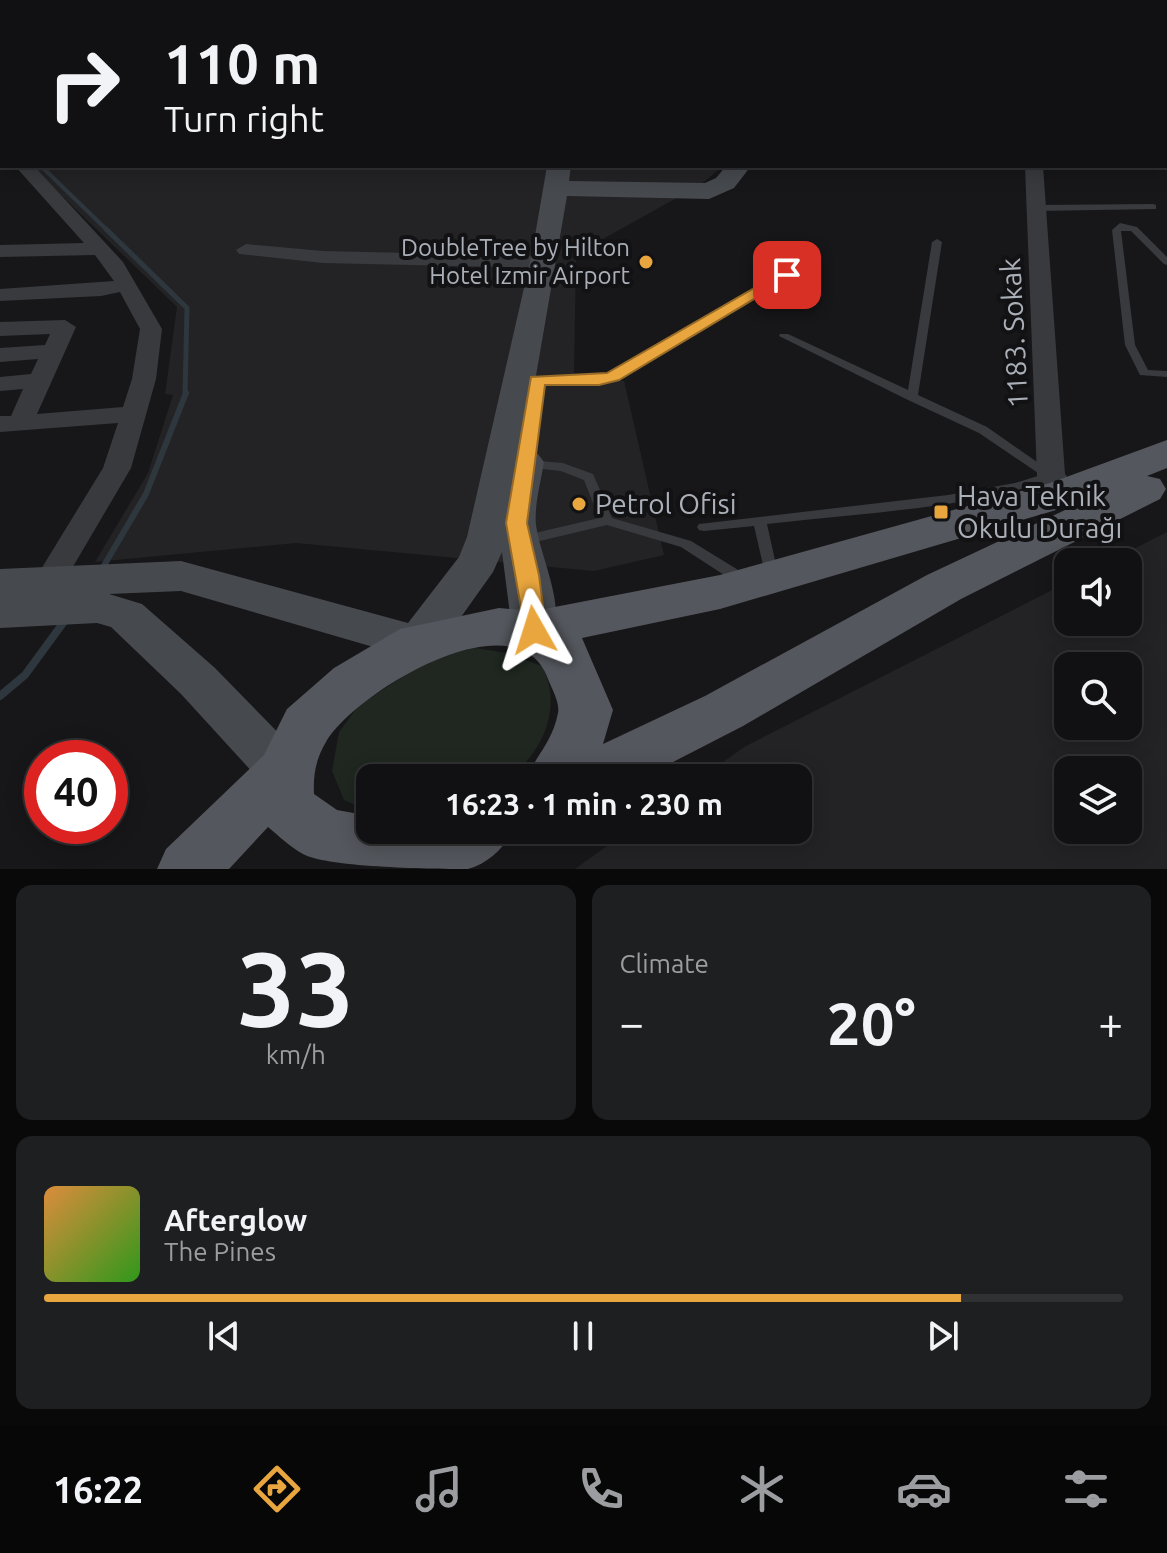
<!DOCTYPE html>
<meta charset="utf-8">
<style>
:root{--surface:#111113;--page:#1e1f21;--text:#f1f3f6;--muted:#9c9da0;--line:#303133;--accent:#eaa63e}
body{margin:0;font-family:Ubuntu,sans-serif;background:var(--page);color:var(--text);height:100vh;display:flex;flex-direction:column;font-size:30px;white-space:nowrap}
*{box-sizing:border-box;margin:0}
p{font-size:26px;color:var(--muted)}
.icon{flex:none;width:44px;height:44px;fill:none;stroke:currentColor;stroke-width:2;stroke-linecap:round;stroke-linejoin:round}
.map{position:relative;height:869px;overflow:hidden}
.side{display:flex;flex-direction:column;gap:16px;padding:16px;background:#09090a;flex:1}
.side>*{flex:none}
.guide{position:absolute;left:0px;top:0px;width:1168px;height:168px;box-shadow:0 4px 20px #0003,0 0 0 2px var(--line);background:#111113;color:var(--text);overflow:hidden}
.controls{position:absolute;left:1054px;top:548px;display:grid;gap:16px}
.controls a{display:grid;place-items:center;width:88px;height:88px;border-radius:16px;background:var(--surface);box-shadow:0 4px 20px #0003,0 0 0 2px var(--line);font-size:40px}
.speed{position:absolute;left:24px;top:740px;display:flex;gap:16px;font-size:40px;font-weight:700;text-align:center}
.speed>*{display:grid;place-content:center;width:104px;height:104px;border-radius:50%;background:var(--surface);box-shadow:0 4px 20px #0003,0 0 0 2px var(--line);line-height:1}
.speed .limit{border:12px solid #d22;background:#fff;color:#111}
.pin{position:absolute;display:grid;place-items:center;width:68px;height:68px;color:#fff;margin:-34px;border-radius:16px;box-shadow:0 4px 12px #0006}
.me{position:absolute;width:88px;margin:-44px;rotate:354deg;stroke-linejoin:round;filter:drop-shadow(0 0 6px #0008)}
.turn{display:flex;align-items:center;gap:28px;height:168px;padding:0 32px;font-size:36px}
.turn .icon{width:104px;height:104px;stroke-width:2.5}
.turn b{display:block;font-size:56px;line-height:68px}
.big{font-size:60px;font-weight:700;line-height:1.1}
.side .tile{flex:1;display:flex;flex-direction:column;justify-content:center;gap:12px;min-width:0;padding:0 28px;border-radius:16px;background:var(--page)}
.side .dial{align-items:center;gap:0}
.dial b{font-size:104px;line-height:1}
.song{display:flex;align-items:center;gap:24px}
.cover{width:96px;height:96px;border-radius:12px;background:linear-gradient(135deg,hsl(30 70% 55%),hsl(110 70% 35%))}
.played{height:8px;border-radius:4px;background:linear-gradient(90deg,var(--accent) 85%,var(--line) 85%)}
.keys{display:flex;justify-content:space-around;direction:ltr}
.heat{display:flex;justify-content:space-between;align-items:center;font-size:44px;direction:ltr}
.side .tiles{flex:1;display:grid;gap:16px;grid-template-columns:1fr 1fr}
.tile:last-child{grid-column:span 2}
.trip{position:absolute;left:356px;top:764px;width:456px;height:80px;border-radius:16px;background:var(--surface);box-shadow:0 4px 20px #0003,0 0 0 2px var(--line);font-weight:700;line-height:80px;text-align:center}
.tabs{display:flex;height:128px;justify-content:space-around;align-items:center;background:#070708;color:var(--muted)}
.tabs .icon{width:56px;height:56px}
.tabs .selected{color:var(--accent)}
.tabs b{font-size:36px;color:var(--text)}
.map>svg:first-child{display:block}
</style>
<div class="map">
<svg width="1167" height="869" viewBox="0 0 1167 869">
<rect width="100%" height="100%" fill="#171719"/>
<g fill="#232326" fill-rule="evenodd">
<path d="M0 0H861L2 2V139Z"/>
<path d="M31 166H723L700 185 576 254 574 375 624 381 664 555 594 571 296 543 95 562 148 473 173 395 165 394 177 307Z"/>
<path d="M1167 532V869H575L629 830H798V778H701L744 747 1068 582V622H1128V562H1108ZM1068 666H1128V726H1068ZM1068 770H1128V830H1068Z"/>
</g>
<path fill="#1f2720" d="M476 648 506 653 542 666C563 706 544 751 509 778H370V812L344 800 332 771 339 732 359 705 438 654Z"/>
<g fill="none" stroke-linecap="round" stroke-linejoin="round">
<path stroke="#2e373d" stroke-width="4" d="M41 166 108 231"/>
<path stroke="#2e373d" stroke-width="5" d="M106 229 187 308 185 395"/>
<path stroke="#2e373d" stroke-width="6" d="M102 569 146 494 186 393"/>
<path stroke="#2e373d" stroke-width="8" d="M0 696 25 675 66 619"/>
<g fill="#383a3e" fill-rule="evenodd">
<path d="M1153 204 1156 205V209L1038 211 1034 208 1038 205Z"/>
<path d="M1120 223 1137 227 1167 257V265L1164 264 1131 231H1121L1135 345 1148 370 1167 371V377L1140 375 1125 345 1112 230Z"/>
<path d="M937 239 942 242 918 395 987 427 1057 476 1055 479C963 509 863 513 767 524L778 574 776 578H766L754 526 704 531 699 530 697 527 699 524 948 495 1015 483 1041 475 979 433 908 400 779 336 780 334H788L908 390 932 242Z"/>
<path d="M787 272 792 275 790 277 617 378 599 383H537L531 380 537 377H599L609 374Z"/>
<path d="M527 460 563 463 593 474 612 518 691 541 748 576 750 580 748 584H738L681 547 607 525 523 545 518 543 516 540 518 537 599 518 584 480 561 471 523 467 521 464Z"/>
</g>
<g fill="#383a3e" fill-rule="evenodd">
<path d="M132 0H144L131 2Z"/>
<path d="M742 0H754L741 2Z"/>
<path d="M1025 0H1037L1038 2H1026Z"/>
<path d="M1082 0H1095L1096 2H1083Z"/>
<path d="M1140 0H1154L1155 2H1141Z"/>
<rect x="1166" y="16" width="1" height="8"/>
<rect x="1166" y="70" width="1" height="8"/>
<path d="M0 139 2 140V151H0Z"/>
<rect x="1166" y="151" width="1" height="10"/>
<path d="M15 166H34L123 262 162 329 156 379 131 468 61 587 50 590 39 587 35 579 103 468 118 423 0 432V416H11L23 389 0 391V377L31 374 38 359 0 362V348L45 345 50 334 0 336V322L65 320 76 327 37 414 123 407 132 379 140 329 120 292 101 296 0 301V289L114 281 95 255 0 257V245L84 243Z"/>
<path d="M1025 166H1043L1065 474 1079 493 1075 499C1055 505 1047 491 1037 476Z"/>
<path d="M246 244 323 251 544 256 554 262 544 268 323 263 239 254 236 250Z"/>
</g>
<g fill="#46494e" fill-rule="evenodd">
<path d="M440 0H457L458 2H441Z"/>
<rect x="866" y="0" width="16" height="2"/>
<path d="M547 166H571L569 181 705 183 716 178 726 166H751L734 188 709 199 567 196 523 451 538 454 544 462C541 481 534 506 536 525 541 560 568 609 550 642L534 647 518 642 512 630 502 552 493 572 434 655 418 660 181 591 109 594 142 604 215 668 302 757 310 772 302 787 284 794 266 787 181 694 111 627 97 623 0 628V569L181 561 408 623 459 557 467 537 532 253Z"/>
</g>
<path fill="#54575d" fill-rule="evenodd" d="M1167 440V468L1147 476 1160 479 1166 489 1160 499 961 599 743 726 642 778H526C537 755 553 740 558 713 560 703 552 689 548 679 518 594 355 692 326 742 316 759 313 774 314 794L337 810 370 816V830H513C504 848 489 863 468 869 440 869 328 868 303 854 290 847 279 836 268 827L229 869H157L166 849 264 755 287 709 334 668 400 629 499 608 534 611 720 575 1050 483ZM1080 503 927 575 705 696 603 744 613 710 582 638 720 609Z"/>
</g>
<path fill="#eaa63e" stroke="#986c28" stroke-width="2" d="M782 272 794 275 619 380 599 385H545L527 523 539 575 546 630 542 636H526L506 523 531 377 607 373Z"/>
<g fill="#eaa63e" stroke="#121214" stroke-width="3">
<circle cx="646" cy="262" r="8"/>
<circle cx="579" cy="504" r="8"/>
<rect x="933" y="504" width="16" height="16" rx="4"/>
</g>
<g text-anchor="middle" stroke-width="8" stroke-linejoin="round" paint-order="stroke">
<g font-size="24" fill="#aaafb8" stroke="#121214" text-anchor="end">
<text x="630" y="256">DoubleTree by Hilton<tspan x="630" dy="28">Hotel Izmir Airport</tspan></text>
</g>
<g font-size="28" fill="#aaafb8" stroke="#121214">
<text transform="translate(1014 333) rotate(-93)" y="10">1183. Sokak</text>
</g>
<g font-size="28" fill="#aaafb8" stroke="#121214" text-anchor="start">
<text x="957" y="506">Hava Teknik<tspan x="957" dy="32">Okulu Durağı</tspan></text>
<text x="595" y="514">Petrol Ofisi</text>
</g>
</g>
</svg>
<div class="controls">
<a><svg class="icon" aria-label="sound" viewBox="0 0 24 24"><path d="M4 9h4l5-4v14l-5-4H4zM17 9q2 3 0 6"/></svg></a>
<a><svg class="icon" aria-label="search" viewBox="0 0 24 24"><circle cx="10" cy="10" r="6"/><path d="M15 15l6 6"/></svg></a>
<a><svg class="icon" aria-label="layers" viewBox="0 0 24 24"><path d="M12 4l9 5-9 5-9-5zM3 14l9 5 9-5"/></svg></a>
</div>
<div class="speed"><div class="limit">40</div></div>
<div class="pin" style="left:787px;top:275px;background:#d93025"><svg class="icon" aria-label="arrive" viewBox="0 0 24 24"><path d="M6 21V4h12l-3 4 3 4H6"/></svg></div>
<svg class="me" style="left:534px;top:630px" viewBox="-20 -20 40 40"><path d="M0-17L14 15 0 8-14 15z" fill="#eaa63e" stroke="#fff" stroke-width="4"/></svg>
<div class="trip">16:23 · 1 min · 230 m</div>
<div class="guide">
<div class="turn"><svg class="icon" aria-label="right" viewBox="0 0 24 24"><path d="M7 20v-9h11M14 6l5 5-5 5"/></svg><div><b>110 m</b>Turn right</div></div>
</div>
</div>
<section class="side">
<div class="tiles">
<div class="tile dial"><b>33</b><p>km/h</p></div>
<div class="tile"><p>Climate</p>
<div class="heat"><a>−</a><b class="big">20°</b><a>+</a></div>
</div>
<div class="tile">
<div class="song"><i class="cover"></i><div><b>Afterglow</b><p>The Pines</p></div></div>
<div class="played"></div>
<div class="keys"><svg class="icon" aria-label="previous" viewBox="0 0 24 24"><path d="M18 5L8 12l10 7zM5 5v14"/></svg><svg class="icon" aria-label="pause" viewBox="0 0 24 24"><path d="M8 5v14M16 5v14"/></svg><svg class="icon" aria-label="next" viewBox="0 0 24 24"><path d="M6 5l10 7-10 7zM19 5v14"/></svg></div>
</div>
</div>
</section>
<nav class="tabs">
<b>16:22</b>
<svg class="icon selected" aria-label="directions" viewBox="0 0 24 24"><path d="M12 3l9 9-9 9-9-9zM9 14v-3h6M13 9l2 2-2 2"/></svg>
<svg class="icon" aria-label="music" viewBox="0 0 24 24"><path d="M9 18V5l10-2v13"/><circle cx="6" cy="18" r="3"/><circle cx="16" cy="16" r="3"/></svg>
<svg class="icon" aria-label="phone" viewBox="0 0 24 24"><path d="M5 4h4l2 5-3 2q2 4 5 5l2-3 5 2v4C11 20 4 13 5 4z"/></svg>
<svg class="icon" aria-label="climate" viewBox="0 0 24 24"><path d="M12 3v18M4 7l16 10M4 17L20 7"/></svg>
<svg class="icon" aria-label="car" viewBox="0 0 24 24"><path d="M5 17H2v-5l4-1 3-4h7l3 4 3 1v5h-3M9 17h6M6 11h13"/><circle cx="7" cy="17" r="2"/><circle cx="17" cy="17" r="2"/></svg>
<svg class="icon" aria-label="filters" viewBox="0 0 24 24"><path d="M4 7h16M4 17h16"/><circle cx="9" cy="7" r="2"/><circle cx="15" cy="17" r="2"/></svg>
</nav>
